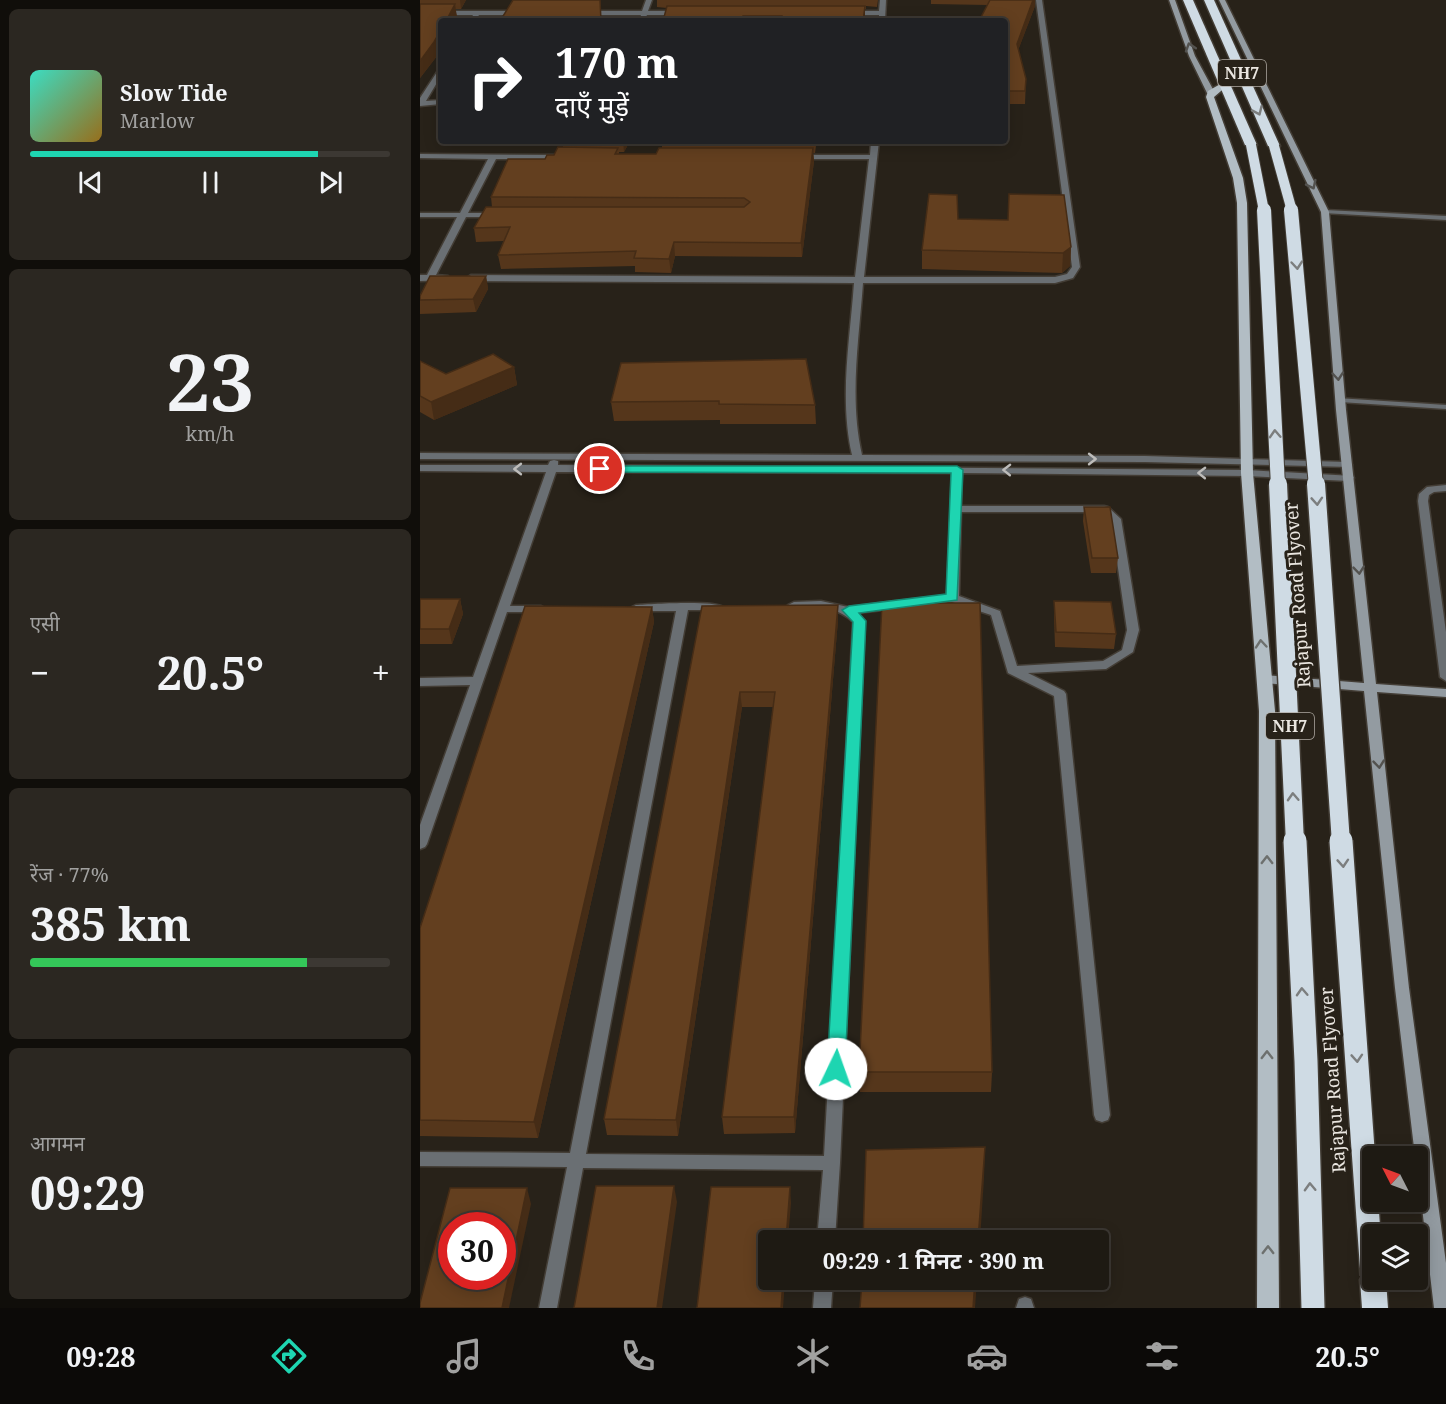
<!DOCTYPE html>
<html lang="hi">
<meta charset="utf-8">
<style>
:root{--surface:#1e1a13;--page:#2b2721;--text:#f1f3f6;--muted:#a1a1a0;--line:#3c3833;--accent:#1ed5b1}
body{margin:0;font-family:"Noto Serif","Noto Sans Devanagari",serif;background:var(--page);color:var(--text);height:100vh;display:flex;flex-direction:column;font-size:22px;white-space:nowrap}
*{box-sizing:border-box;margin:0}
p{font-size:20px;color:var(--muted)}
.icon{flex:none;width:33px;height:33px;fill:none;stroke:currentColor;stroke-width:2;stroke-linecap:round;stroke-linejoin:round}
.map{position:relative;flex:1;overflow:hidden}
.sheet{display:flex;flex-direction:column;gap:9px;padding:9px;background:#100e0a;width:420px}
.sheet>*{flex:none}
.top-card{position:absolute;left:18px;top:18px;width:570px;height:126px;border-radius:6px;box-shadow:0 3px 15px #0003,0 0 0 2px var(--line);background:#202124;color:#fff;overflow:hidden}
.needle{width:39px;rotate:312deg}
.buttons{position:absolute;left:942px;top:1146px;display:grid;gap:12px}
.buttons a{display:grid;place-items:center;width:66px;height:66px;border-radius:6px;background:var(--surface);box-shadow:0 3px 15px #0003,0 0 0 2px var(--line);font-size:30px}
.speed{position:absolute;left:18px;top:1212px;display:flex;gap:12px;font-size:30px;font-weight:700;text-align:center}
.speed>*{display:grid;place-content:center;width:78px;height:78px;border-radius:50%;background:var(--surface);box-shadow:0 3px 15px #0003,0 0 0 2px var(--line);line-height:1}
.speed .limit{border:9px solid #d22;background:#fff;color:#111}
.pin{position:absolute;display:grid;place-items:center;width:51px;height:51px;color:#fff;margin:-26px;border:3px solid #fff;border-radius:50%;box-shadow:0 2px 6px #0007}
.me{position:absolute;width:66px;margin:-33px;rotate:3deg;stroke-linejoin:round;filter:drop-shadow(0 0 4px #0008)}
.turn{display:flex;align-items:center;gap:21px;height:126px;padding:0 18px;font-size:27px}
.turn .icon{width:78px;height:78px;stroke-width:2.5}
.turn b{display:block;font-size:42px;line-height:51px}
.big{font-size:45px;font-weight:700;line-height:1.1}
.sheet .tile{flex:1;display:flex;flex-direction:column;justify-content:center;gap:9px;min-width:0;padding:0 21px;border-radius:9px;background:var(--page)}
.sheet .dial{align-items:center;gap:0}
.dial b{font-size:78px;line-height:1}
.song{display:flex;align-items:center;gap:18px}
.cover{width:72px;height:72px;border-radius:9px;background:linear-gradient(135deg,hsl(170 70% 55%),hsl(40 70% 35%))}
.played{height:6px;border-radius:3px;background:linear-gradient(90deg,var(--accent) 80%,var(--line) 80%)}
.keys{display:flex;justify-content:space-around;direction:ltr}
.heat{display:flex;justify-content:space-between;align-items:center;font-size:33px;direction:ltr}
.charge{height:9px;border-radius:4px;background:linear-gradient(90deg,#34c759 77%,var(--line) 0)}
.trip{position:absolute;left:338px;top:1230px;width:351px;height:60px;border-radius:6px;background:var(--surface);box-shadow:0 3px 15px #0003,0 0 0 2px var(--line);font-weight:700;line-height:60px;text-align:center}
.menu{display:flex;height:96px;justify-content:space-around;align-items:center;background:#0c0a08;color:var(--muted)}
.menu .icon{width:42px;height:42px}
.menu .current{color:var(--accent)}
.menu b{font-size:27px;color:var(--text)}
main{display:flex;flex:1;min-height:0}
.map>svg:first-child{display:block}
</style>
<main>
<section class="sheet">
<div class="tile">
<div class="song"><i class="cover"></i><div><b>Slow Tide</b><p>Marlow</p></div></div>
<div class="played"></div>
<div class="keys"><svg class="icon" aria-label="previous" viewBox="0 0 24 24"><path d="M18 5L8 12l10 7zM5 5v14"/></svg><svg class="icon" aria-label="pause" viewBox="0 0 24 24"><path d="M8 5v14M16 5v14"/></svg><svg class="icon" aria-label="next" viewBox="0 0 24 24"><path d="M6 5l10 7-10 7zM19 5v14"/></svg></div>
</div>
<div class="tile dial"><b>23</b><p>km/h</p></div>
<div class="tile"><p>एसी</p>
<div class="heat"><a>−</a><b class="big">20.5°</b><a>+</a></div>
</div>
<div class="tile"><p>रेंज · 77%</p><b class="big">385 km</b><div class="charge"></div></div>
<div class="tile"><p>आगमन</p><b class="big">09:29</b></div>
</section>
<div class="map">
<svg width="1026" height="1308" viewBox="0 0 1026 1308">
<rect width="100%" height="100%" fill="#282219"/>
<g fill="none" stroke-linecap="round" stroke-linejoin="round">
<g stroke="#433d35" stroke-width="3">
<g id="lane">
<path d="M905 210 1026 216V220L903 213 902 212Z"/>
<path d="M917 398 1026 405V409L920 402 916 400Z"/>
</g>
</g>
<g stroke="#433d35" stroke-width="3">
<g id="street">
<path d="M226 0H232L228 11H262L265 13 262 15H227L224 21 219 20 221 15H165L162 13 165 11H222Z"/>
<path d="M460 0H466L465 21H459V15H429L426 13 429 11H459Z"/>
<path d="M616 0H622L660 267 653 278 635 283H443C439 340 429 398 442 455L725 456 927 462 931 463 932 465 931 467 725 462 0 459V453L432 455C419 398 430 340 434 283L51 281 47 278 51 275 435 277 449 159H379L375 157 379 155H450L451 141H459L444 277H635L647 274 652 267Z"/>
<path d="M0 11H100L103 13 100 15H59L55 21H49L53 15H0Z"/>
<path d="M21 68V76L6 101 21 100V104L0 106V98L19 69Z"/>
<path d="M0 154 140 155 144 157 140 159H76L48 213H77L81 215 77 217H46L16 275 28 276V280L0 281V275H7L37 217H0V213H40L68 159 0 158Z"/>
<path d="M134 460 138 461V465L827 470 933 476 934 478 929 481 827 476 542 473 541 506H684L688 507 701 519 719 630 713 652 686 669 608 673 644 691 646 694 690 1115 688 1120 682 1122 676 1120 674 1115 634 696 588 673 571 615 532 602 437 613 445 621 420 1163 415 1240H397L403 1170 163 1168 137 1308H119L147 1167 0 1166V1152L150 1153 256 611H216L210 608 216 605C232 604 294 600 303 607L297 610H268L166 1154 404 1156 433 622C408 598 382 616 368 605L374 602 401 601 428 607 527 595 532 473 136 472 90 606H121L127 609 121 612H87L7 844 5 847 0 849V825L50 685 0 686V678L53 677 126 472 0 471V465H128L130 461ZM541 512H681L691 520 707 630 702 650 683 661 597 666 580 611 539 596Z"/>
<path d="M1026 485V491L1014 492 1009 495 1008 501 1026 632V681L1020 677 998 501 999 494 1007 487Z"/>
<path d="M395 1280H413L411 1308H393Z"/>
<path d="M605 1297 611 1299 614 1308H596L599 1299Z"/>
</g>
</g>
<g stroke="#433d35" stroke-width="3">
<g id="secondary">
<path d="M749 0H755L775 56 795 93 793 94 787 93 769 56Z"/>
<path d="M799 0H805L909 212 926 410 956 684 1026 689V697L957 692 989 988 1026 1263V1308H1014L998 1174V1156H995L975 988 944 691 844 683 838 679 844 675 944 683 916 410 901 212Z"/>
</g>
</g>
<g stroke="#433d35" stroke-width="3">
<path id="primary" d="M804 82 808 85 794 97 823 178 827 203 833 473 855 711 859 1308H837L839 711 821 473 817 203 813 178 786 97 788 91Z"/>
</g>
<g stroke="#433d35" stroke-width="3">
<g id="highway">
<path d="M763 0H773L837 145 835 147 825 145Z"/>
<path d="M784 0H794L860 146 858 148 848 146Z"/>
<path d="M952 1268V1280H966L968 1308H942L940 1280 944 1272Z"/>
</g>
</g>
<use href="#lane" fill="#6a6f73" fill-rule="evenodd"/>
<use href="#street" fill="#6a6f73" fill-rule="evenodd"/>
<use href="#secondary" fill="#939ba1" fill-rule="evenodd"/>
<use href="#primary" fill="#b2bdc4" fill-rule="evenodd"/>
<use href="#highway" fill="#cfdbe4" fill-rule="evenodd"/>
<g stroke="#433d35" stroke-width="12" stroke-linecap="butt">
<g id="highway-bridge-far3">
<path d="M831 145 844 211"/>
<path d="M854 146 872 211"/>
</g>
</g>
<g stroke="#433d35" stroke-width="16" stroke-linecap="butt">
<g id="highway-bridge-far2">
<path d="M844 210 858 486"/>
<path d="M871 210 896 486"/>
</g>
</g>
<g stroke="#433d35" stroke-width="21" stroke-linecap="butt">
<g id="highway-bridge-far1">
<path d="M858 484 875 843"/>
<path d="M896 484 921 843"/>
</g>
</g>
<g stroke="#433d35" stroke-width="26" stroke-linecap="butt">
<g id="highway-bridge">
<path d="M875 841 886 1061 893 1308"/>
<path d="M921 841 952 1275"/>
</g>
</g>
<use href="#highway-bridge-far3" stroke="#cfdbe4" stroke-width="10"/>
<use href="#highway-bridge-far2" stroke="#cfdbe4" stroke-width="14"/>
<use href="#highway-bridge-far1" stroke="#cfdbe4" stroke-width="18"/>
<use href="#highway-bridge" stroke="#cfdbe4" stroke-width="23"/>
</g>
<g fill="#55361b">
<path d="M0 0H46L41 9H35L37 17 35 21H21L17 56 0 78Z"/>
<path d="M237 0H458L457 7 446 6V9H445V21H243L247 8 237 7Z"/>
<path d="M511 0H569V3L615 6 598 50 606 79 605 104H585V21L568 5 511 4Z"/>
<path d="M55 141H97V142H56Z"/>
<path d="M143 141H210L204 152H199V154H236L242 148V141H443L442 146H396L395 153H393L394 161 382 257 255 256 251 273 215 272V266L81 269 78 255 84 241 56 242 54 228 72 207 71 197 125 159 134 155 143 147Z"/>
<path d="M538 219 651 247 650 266 642 273 502 269V250Z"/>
<path d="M66 276 68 289 56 312 0 314V296Z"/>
<path d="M386 359 395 405 396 424H300V420L194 421 191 402Z"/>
<path d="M0 361 26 374 94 367 97 385 14 420 0 412Z"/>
<path d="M664 507 698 558 696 573H671L663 521Z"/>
<path d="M0 599H40L43 614 32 644H0Z"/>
<path d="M634 601 696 634 694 649 635 647 634 616Z"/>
<path d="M418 605V620L375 1133 304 1134 302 1117 353 707H322L258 1136 187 1135 184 1119 282 606Z"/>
<path d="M232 607 234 622 118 1138 0 1136V928Z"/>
<path d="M439 1072H572L571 1092H440Z"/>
</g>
<g fill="#452c16">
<path d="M40 0H46L41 9Z"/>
<path d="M613 0H615V6L596 56 597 44Z"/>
<path d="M35 4 37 17 35 21H26Z"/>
<path d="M445 6V21H443Z"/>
<path d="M21 30V48L17 56 0 78V61Z"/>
<path d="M203 141H210L204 152Z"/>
<path d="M393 148 394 161 382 257 381 243Z"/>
<path d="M254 242 255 256 251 273 249 259Z"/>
<path d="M651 247 650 266 642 273 643 253Z"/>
<path d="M66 276 68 289 56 312 53 299Z"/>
<path d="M94 367 97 385 14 420 11 402Z"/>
<path d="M40 599 43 614 32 644 29 629Z"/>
<path d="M418 605V620L375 1133 374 1117Z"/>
<path d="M232 607 234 622 118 1138 114 1122Z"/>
<path d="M320 692 322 707 258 1136 256 1120Z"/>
<path d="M565 1147 564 1178 560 1240H558Z"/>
<path d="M254 1186 257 1202 242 1308H237Z"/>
<path d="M370 1187 371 1203 368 1240H366Z"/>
<path d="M107 1188 111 1204 89 1308H82Z"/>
<path d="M363 1280H365L363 1308H361Z"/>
<path d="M555 1280H557L555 1308H553Z"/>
</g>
<g fill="#633f1f" stroke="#452c16" stroke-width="1.5" fill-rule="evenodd">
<path d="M93 0H180L181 21H80Z"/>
<path d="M570 0H613L597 44 606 79 605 91H585V21H559Z"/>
<path d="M0 4H35L26 21H21V30L14 42 0 61Z"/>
<path d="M247 6H445L443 21H362V16H323L321 21H271L265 18 264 21H243Z"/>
<path d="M138 147 198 148 195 154H236L239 148H393L381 243 254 242 249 259 214 258 216 251 78 255 90 227 54 228 66 207H324L330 202 324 198 71 197 88 159H125L127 155H134Z"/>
<path d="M509 194 537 195 538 219 588 220 589 194 644 195 651 247 643 253 502 250Z"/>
<path d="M10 276H66L53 299 0 300V296Z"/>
<path d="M73 354 94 367 11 402 0 396V361L26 374Z"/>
<path d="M386 359 395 405 299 404V401L191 402 201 363Z"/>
<path d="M664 507H690L698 558H672Z"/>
<path d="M0 599H40L29 629H0Z"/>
<path d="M634 601 691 602 696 634 636 632Z"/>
<path d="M462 603H560L572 1072H439Z"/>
<path d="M418 605 374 1117H302L355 692H320L256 1120 184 1119 282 606Z"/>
<path d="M105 606 232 607 114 1122 0 1120V928Z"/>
<path d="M565 1147 558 1240H443L446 1150Z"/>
<path d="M176 1186H254L237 1308H154Z"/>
<path d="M291 1187H370L366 1240H348V1280H363L361 1308H277Z"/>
<path d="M30 1188H107L82 1308H0V1303ZM32 1226H82V1276H32Z"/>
<path d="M442 1280H555L553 1308H440Z"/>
</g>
<defs><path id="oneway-chevron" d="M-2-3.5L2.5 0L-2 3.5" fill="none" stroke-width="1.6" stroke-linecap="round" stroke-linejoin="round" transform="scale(1.5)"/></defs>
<g stroke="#53524f">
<use href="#oneway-chevron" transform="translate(770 47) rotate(-108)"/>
<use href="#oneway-chevron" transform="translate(892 185) rotate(64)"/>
<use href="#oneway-chevron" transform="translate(918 376) rotate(85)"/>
<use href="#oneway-chevron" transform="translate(939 570) rotate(84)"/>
<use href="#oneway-chevron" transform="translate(959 764) rotate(84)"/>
</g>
<g stroke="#7c7e7e">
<use href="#oneway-chevron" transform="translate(838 111) rotate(66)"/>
<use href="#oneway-chevron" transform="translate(877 265) rotate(85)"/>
<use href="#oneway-chevron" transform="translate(855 434) rotate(-93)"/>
<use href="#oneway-chevron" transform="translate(897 501) rotate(86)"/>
<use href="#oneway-chevron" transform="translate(873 797) rotate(-93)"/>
<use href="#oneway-chevron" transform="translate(923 863) rotate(86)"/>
<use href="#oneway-chevron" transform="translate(882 992) rotate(-93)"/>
<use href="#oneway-chevron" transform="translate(937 1058) rotate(86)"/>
<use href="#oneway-chevron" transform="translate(890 1187) rotate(-92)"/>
</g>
<g stroke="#bdbcba">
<use href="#oneway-chevron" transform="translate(672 459)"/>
<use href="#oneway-chevron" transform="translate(98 469) rotate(-180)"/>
<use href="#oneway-chevron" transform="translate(587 470) rotate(-179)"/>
<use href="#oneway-chevron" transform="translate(782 473) rotate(-179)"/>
</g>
<g stroke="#6d706e">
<use href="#oneway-chevron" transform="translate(841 644) rotate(-95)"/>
<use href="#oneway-chevron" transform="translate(847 860) rotate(-90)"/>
<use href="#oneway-chevron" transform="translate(847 1055) rotate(-90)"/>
<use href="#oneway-chevron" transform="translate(848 1250) rotate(-90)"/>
</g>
<path fill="#1ed5b1" stroke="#148a73" stroke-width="1.5" d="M180 466H537L543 470 537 600 439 613 446 621 425 1069 423 1074 416 1076 410 1074 407 1069 433 622 422 610 429 606 526 594 531 473 176 472V467Z"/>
<g text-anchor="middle" stroke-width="6" stroke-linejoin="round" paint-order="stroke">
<g fill="#282219" stroke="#b0aba4" stroke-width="1.5">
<rect x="798" y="60" width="48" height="26" rx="4.5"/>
<rect x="846" y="713" width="48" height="26" rx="4.5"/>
</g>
<g font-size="16" font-weight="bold" fill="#eae6e0">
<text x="822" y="79">NH7</text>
<text x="870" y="732">NH7</text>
</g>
<g font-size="18" fill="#eae6e0" stroke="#282219">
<text transform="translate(878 595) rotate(-94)" y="6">Rajapur Road Flyover</text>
<text transform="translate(913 1080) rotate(-94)" y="6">Rajapur Road Flyover</text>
</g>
</g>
</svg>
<div class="buttons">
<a><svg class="needle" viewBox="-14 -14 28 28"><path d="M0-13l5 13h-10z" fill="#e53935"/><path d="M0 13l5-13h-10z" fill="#a1a1a0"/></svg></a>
<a><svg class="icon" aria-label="layers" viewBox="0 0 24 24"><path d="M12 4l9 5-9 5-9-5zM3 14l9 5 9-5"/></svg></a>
</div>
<div class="speed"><div class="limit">30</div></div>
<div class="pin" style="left:180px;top:469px;background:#d93025"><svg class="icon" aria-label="arrive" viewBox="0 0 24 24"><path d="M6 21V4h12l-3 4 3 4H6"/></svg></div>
<svg class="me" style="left:416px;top:1069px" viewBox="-20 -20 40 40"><circle r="19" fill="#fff"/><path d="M0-13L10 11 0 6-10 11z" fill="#1ed5b1"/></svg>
<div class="trip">09:29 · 1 मिनट · 390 m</div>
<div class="top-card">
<div class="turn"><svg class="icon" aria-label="right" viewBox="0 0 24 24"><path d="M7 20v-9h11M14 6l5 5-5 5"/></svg><div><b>170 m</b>दाएँ मुड़ें</div></div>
</div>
</div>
</main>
<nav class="menu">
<b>09:28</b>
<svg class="icon current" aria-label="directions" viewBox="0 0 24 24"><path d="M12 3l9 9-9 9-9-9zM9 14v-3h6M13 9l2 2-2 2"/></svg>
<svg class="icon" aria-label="music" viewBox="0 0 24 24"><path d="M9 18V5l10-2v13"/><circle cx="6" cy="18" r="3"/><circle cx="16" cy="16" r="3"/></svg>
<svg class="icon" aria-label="phone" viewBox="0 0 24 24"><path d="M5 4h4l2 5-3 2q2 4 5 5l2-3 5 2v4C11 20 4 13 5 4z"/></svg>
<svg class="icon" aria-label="climate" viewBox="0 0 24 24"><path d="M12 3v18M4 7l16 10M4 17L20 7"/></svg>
<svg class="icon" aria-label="car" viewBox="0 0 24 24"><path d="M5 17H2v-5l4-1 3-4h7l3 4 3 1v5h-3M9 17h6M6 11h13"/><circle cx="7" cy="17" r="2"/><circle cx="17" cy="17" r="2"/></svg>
<svg class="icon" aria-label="filters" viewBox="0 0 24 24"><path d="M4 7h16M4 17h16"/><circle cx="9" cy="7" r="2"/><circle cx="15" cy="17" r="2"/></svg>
<b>20.5°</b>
</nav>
